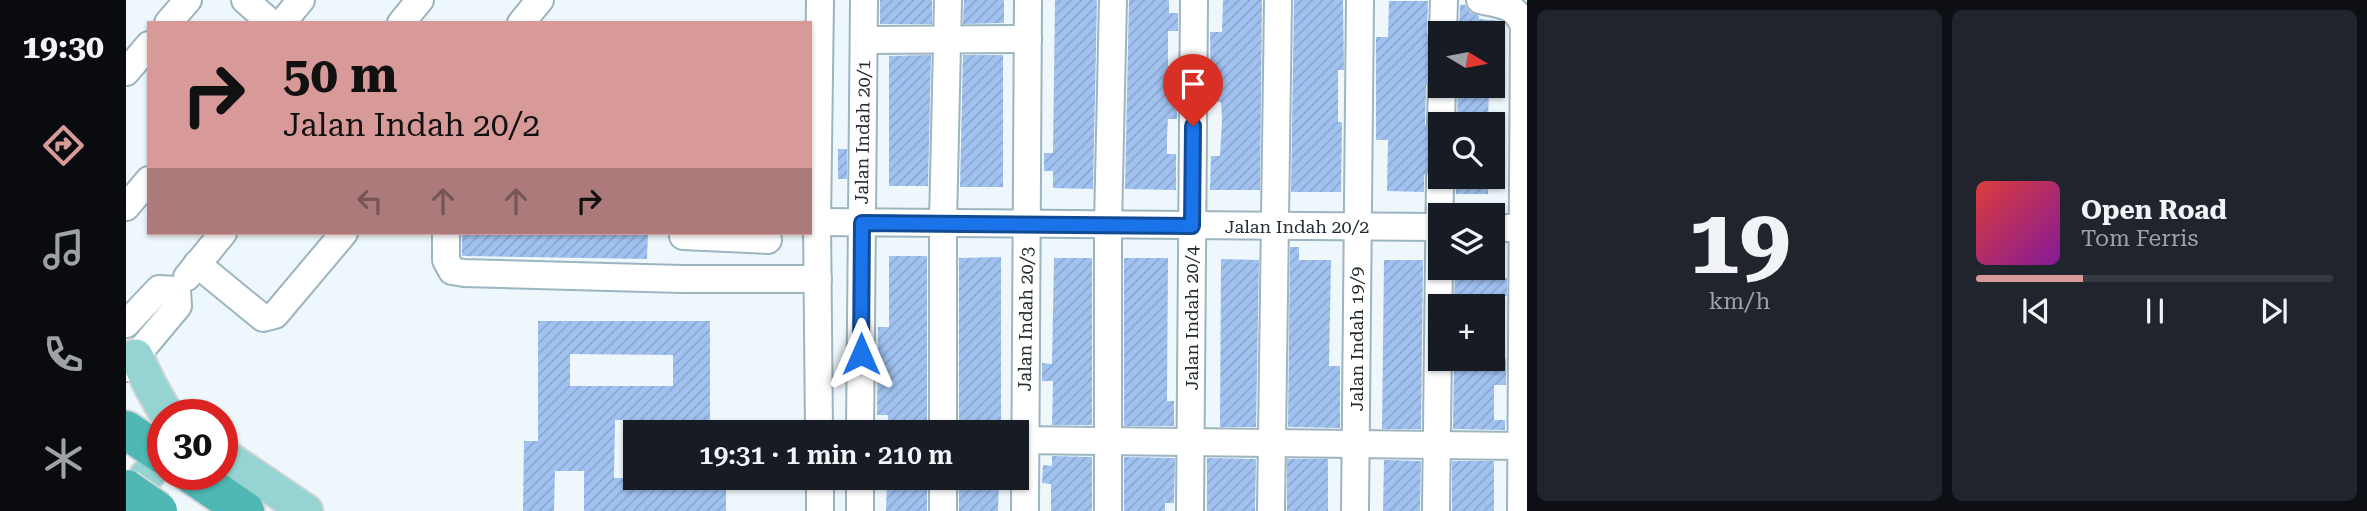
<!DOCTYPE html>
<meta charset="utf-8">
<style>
:root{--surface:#171b24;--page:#20242c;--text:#f1f3f6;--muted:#9ea1a6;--line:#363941;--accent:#d89999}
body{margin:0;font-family:"Roboto Serif",serif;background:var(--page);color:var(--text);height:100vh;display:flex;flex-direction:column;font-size:26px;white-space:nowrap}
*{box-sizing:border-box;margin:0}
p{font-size:23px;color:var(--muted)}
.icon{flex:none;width:38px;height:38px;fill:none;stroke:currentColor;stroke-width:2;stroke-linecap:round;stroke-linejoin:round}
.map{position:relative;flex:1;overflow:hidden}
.side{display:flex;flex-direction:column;gap:10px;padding:10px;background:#0d0f14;width:840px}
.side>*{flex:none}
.guide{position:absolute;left:21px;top:21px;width:665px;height:214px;border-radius:0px;box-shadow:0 2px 5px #0004;background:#d89999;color:#111;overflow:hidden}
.needle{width:46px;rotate:100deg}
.buttons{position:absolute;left:1302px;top:21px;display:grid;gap:14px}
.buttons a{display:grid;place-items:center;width:77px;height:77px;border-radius:0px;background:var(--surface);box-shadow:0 2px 5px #0004;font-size:35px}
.speed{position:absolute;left:21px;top:399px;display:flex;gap:14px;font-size:35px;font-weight:700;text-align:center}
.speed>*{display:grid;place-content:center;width:91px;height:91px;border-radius:50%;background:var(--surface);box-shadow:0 2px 5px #0004;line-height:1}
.speed .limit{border:10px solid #d22;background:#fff;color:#111}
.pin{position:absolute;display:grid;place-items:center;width:60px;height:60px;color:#fff;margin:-72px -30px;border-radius:50% 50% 50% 0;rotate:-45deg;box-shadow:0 0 7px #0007}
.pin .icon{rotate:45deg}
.me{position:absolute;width:77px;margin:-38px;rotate:0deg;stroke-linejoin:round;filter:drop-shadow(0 0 5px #0008)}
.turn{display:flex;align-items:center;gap:24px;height:147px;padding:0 21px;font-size:32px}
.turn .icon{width:91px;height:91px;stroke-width:2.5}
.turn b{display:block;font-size:49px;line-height:60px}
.lanes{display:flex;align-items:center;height:66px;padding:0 21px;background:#0003;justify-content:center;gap:35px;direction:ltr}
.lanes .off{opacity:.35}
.side .widget{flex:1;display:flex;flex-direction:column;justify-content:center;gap:10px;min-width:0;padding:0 24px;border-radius:10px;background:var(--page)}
.side .dial{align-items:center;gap:0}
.dial b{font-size:91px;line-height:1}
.song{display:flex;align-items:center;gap:21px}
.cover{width:84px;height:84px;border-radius:10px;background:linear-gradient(135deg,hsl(0 70% 55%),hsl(290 70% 35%))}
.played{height:7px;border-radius:4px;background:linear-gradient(90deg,var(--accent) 30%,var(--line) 30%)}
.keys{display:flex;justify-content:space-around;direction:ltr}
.side .tiles{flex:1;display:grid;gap:10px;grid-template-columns:repeat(2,1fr)}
.trip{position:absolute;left:497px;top:420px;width:406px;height:70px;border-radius:0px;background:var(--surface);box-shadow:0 2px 5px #0004;font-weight:600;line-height:70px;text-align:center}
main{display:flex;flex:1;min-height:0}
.menu{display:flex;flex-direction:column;width:126px;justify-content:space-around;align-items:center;background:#090b0e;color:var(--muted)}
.menu .icon{width:49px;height:49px}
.menu .active{color:var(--accent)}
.menu b{font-size:32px;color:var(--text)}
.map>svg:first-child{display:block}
</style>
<main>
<nav class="menu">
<b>19:30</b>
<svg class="icon active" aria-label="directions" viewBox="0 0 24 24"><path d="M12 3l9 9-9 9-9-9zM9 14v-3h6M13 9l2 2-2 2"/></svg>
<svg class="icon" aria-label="music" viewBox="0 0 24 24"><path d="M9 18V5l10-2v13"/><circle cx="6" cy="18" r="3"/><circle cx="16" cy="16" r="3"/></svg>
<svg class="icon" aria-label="phone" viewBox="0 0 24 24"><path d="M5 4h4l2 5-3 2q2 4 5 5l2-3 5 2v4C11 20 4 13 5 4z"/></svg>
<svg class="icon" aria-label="climate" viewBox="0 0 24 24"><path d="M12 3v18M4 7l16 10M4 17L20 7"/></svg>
</nav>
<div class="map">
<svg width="1401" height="511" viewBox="0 0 1401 511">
<defs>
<pattern id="building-hatch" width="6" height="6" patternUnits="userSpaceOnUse" patternTransform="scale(1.75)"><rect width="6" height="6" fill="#a1c2f1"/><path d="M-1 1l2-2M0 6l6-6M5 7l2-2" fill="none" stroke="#8aa7cf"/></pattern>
</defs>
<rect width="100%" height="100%" fill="#eef8fc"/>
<g fill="url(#building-hatch)" fill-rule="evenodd">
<rect x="754" y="0" width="52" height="24"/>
<path d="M838 0H878V23L837 24Z"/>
<path d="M929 0H971L967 189 927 188V171H918V153H927Z"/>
<path d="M1003 0H1043V13H1052V31H1042V66H1051V119H1042L1041 137V154H1050V190L999 189Z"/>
<path d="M1097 0H1136L1134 190H1084L1085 156H1094L1096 120 1095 102H1085L1084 32H1096Z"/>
<path d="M1168 0H1217L1218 70H1212V122H1216L1215 192H1165Z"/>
<path d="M1263 1H1302L1301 33 1305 43V76L1300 86 1299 124 1304 135V165L1298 176V192L1261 191 1262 140H1250V37H1262Z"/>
<path d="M1334 5H1339L1344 12 1353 16V19L1375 21V33H1333Z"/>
<path d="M805 55 802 186H763V56Z"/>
<path d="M837 55H877V187H834Z"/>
<path d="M1332 86H1363L1362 124H1331Z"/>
<rect x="712" y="149" width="9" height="30"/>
<rect x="1330" y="177" width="32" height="17"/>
<path d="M336 233H522L521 259 336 256Z"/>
<path d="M1164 247H1173V260H1205L1203 366H1214V428L1162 427Z"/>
<path d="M763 256H801V432H762V415H751L752 327H763Z"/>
<path d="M875 257V432H833V258Z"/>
<path d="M928 258H966V425H926L927 381H916V363L926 364Z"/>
<path d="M998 258H1042L1041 401H1048V426H998Z"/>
<path d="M1095 259 1133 260 1130 427H1094Z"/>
<path d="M1258 260H1297L1295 429H1256Z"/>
<path d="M1329 268H1369V278H1381V296H1369V306H1328Z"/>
<path d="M412 321H584V420H489L488 478H583V488H600V511H458V471H429L428 511H397L398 441H412ZM444 354 547 355V386H444Z"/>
<path d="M1328 359H1380V385H1368V420H1379V430L1327 429Z"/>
<path d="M926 456 966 457V511H925V484L916 483 917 465 926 466Z"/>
<path d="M998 457 1049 458 1048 503H1039V511H998Z"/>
<path d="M1081 458 1130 459 1129 511H1081Z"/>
<rect x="1161" y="459" width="41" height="52"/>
<path d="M1258 460 1295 461 1294 511H1257Z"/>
<rect x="1326" y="461" width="42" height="50"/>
<path d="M761 478H801V511H760Z"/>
<path d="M833 478H873L872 511H833Z"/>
</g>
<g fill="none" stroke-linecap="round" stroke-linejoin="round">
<g stroke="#9cb5bf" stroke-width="30">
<g id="minor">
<path d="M119 0 145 23"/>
<path d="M1354 0C1376 5 1389 4 1398 26L1395 511"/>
<path d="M42 23 62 0"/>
<path d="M156 23 175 0"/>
<path d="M275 23 294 0"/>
<path d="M395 23 414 0"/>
<path d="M1317 33 1318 0"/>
<path d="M738 40 902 39"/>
<path d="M0 72 23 45"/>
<path d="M1315 124 1316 86"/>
<path d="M0 207 23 180"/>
<path d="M691 222 1314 227"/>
<path d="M1367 228H1397"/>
<path d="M320 233V260L326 271 338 273 556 279H692"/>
<path d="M557 236 642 240"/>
<path d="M71 264 137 318 149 315 218 233"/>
<path d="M61 277 97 233"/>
<path d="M0 324 33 289 51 290"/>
<path d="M0 368 52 306 51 290"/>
<path d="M693 432 691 222 694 0"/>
<path d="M734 432 738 0"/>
<path d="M817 432V223L822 0"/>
<path d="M891 440 1395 446"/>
<path d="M694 478V511"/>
<path d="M734 511V478"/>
<path d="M817 511V478"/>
<path d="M899 511 902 0"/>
<path d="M982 511V224L987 0"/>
<path d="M1064 511 1068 0"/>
<path d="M1145 511 1152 0"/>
<path d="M1229 511 1234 0"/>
<path d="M1310 511 1314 177"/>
</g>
</g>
<g stroke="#d3d5d6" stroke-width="37">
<g id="major">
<path d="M10 356 25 387 41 415"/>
<path d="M96 454 180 511"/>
<path d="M10 511 19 478 37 456"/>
</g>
</g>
<g stroke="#d3d5d6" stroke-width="42">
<g id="highway">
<path d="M0 430 37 455"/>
<path d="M65 474 119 511"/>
</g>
</g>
<use href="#minor" stroke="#fff" stroke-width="26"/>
<use href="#major" stroke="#95d4d2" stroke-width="33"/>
<use href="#highway" stroke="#4fb8b4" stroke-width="38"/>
<g stroke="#d3d5d6" stroke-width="42" stroke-linecap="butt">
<path id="highway-bridge" d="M0 489 32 511"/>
</g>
<use href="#highway-bridge" stroke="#4fb8b4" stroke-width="38"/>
</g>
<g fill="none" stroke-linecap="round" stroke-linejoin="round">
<g stroke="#114b97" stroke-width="18">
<path id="route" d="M735 354 736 223 1066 226 1067 126"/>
</g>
<use href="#route" stroke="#1a73e8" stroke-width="12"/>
</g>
<g text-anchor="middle" stroke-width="5" stroke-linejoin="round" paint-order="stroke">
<g font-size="18" fill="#232d31" stroke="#fff">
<text transform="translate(737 132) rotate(-89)" y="6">Jalan Indah 20/1</text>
<text x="1171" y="233">Jalan Indah 20/2</text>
<text transform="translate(1066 318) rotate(-90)" y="6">Jalan Indah 20/4</text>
<text transform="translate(900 319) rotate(-89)" y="6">Jalan Indah 20/3</text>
<text transform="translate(1231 339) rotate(-90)" y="6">Jalan Indah 19/9</text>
</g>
</g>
</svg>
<div class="buttons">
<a><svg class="needle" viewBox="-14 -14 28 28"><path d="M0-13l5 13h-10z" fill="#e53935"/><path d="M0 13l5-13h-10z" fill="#9ea1a6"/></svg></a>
<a><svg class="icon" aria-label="search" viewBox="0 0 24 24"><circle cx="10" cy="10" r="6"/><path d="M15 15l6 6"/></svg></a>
<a><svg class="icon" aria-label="layers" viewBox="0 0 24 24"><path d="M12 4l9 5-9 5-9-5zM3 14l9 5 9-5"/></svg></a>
<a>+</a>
</div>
<div class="speed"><div class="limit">30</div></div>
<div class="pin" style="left:1067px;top:126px;background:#d93025"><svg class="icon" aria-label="arrive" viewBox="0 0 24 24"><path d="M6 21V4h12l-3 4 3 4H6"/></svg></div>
<svg class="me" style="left:735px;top:354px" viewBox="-20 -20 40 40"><path d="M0-17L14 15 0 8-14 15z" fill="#1a73e8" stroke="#fff" stroke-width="4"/></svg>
<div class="trip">19:31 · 1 min · 210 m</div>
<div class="guide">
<div class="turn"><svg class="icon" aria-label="right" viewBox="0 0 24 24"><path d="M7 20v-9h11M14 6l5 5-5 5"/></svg><div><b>50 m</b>Jalan Indah 20/2</div></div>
<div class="lanes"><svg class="icon off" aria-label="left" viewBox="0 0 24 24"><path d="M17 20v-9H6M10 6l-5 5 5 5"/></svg><svg class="icon off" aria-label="ahead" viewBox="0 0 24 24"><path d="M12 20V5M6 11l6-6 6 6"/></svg><svg class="icon off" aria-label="ahead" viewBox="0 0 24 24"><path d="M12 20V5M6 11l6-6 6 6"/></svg><svg class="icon" aria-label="right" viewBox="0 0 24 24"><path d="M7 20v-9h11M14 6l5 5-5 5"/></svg></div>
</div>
</div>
<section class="side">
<div class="tiles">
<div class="widget dial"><b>19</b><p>km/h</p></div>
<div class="widget">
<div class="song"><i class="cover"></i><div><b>Open Road</b><p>Tom Ferris</p></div></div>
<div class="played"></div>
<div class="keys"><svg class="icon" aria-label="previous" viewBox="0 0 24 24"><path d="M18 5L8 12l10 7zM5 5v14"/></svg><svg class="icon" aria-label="pause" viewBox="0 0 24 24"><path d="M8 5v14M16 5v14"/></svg><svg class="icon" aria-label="next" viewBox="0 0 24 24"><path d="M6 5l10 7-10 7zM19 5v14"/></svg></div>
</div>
</div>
</section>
</main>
